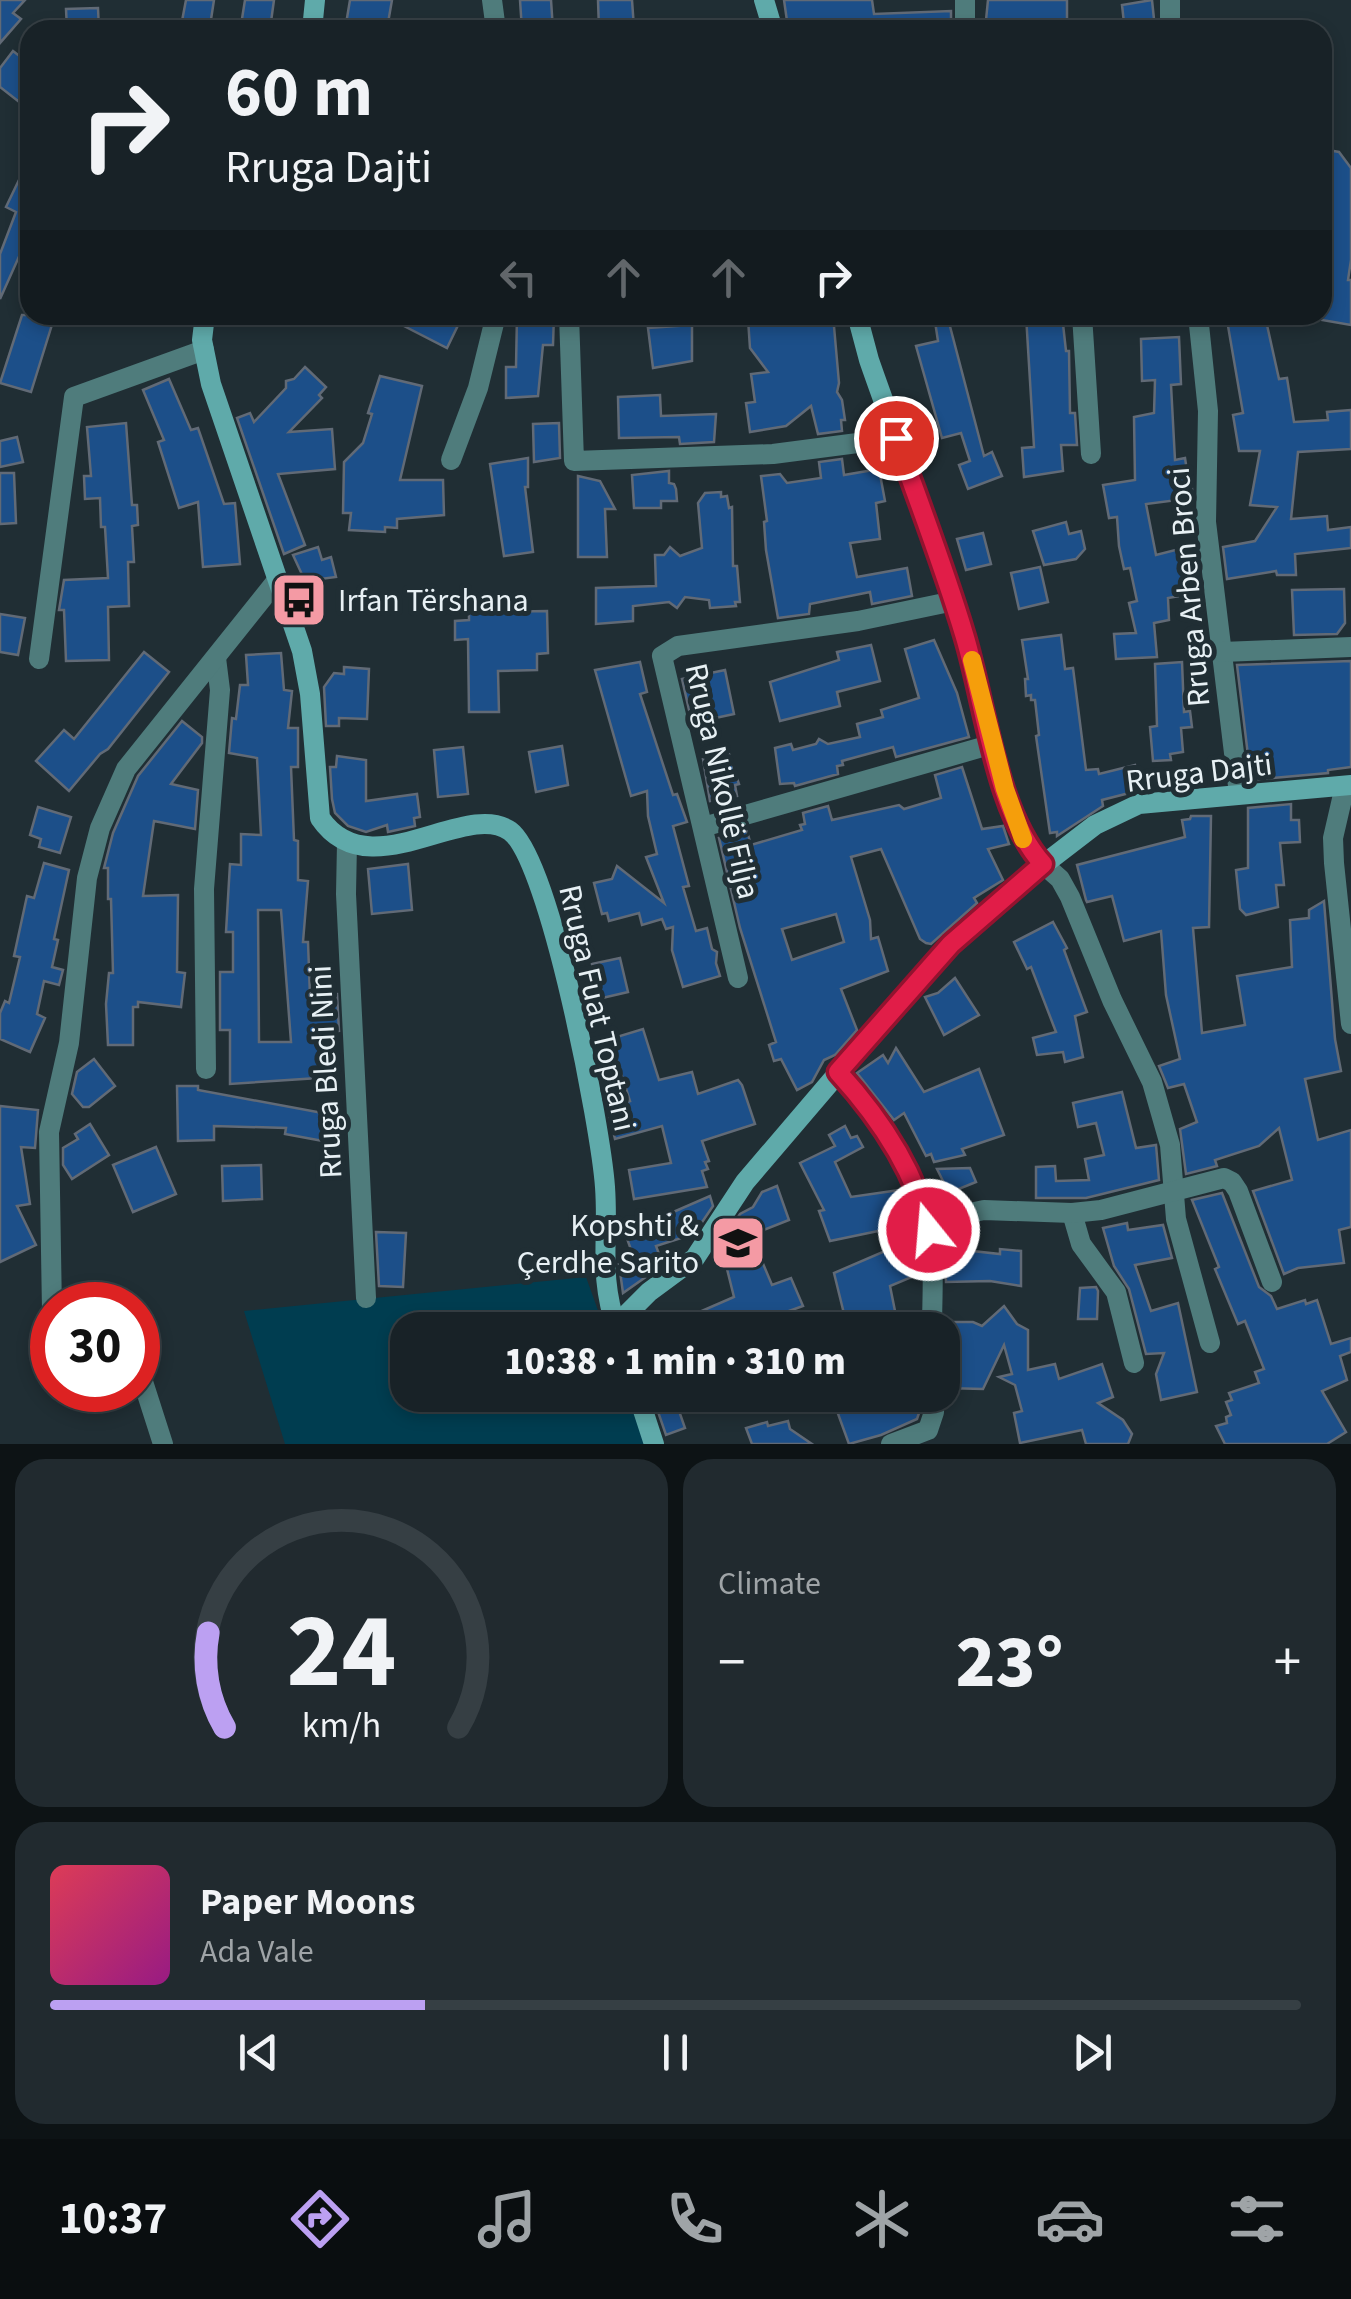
<!DOCTYPE html>
<meta charset="utf-8">
<style>
:root{--surface:#182227;--page:#212a2f;--text:#f1f3f6;--muted:#9fa4a7;--line:#363f44;--accent:#bca0f2}
body{margin:0;font-family:"Source Sans 3",sans-serif;background:var(--page);color:var(--text);height:100vh;display:flex;flex-direction:column;font-size:38px;white-space:nowrap}
*{box-sizing:border-box;margin:0}
p{font-size:32px;color:var(--muted)}
.icon{flex:none;width:55px;height:55px;fill:none;stroke:currentColor;stroke-width:2;stroke-linecap:round;stroke-linejoin:round}
.map{position:relative;height:1444px;overflow:hidden}
.sheet{display:flex;flex-direction:column;gap:15px;padding:15px;background:#0d1315;flex:1}
.sheet>*{flex:none}
.banner{position:absolute;left:20px;top:20px;width:1312px;height:305px;border-radius:30px;box-shadow:0 5px 15px #0003,0 0 0 2px var(--line);background:#182227;color:var(--text);overflow:hidden}
.speed{position:absolute;left:30px;top:1282px;display:flex;gap:20px;font-size:50px;font-weight:700;text-align:center}
.speed>*{display:grid;place-content:center;width:130px;height:130px;border-radius:50%;background:var(--surface);box-shadow:0 5px 15px #0003,0 0 0 2px var(--line);line-height:1}
.speed .limit{border:15px solid #d22;background:#fff;color:#111}
.pin{position:absolute;display:grid;place-items:center;width:85px;height:85px;color:#fff;margin:-42px;border:5px solid #fff;border-radius:50%;box-shadow:0 2px 10px #0007}
.me{position:absolute;width:110px;margin:-55px;rotate:343deg;stroke-linejoin:round;filter:drop-shadow(0 0 8px #0008)}
.turn{display:flex;align-items:center;gap:35px;height:210px;padding:0 40px;font-size:45px}
.turn .icon{width:130px;height:130px;stroke-width:2.5}
.turn b{display:block;font-size:70px;line-height:85px}
.lanes{display:flex;align-items:center;height:95px;padding:0 40px;background:#0003;justify-content:center;gap:50px;direction:ltr}
.lanes .off{opacity:.35}
.big{font-size:75px;font-weight:800;line-height:1.1}
.sheet .tile{flex:1;display:flex;flex-direction:column;justify-content:center;gap:15px;min-width:0;padding:0 35px;border-radius:30px;background:var(--page)}
.sheet .dial{align-items:center;gap:0}
.dial svg{height:260px;overflow:visible;fill:none;stroke:var(--line);stroke-width:7;stroke-linecap:round;text-anchor:middle}
.dial text{fill:var(--text);stroke:none}
.song{display:flex;align-items:center;gap:30px}
.cover{width:120px;height:120px;border-radius:15px;background:linear-gradient(135deg,hsl(350 70% 55%),hsl(310 70% 35%))}
.played{height:10px;border-radius:5px;background:linear-gradient(90deg,var(--accent) 30%,var(--line) 30%)}
.keys{display:flex;justify-content:space-around;direction:ltr}
.heat{display:flex;justify-content:space-between;align-items:center;font-size:55px;direction:ltr}
.sheet .tiles{flex:1;display:grid;gap:15px;grid-template-columns:1fr 1fr}
.tile:last-child{grid-column:span 2}
.trip{position:absolute;left:390px;top:1312px;width:570px;height:100px;border-radius:30px;background:var(--surface);box-shadow:0 5px 15px #0003,0 0 0 2px var(--line);font-weight:800;line-height:100px;text-align:center}
.tabs{display:flex;height:160px;justify-content:space-around;align-items:center;background:#0a0e10;color:var(--muted)}
.tabs .icon{width:70px;height:70px}
.tabs .on{color:var(--accent)}
.tabs b{font-size:45px;color:var(--text)}
.map>svg:first-child{display:block}
</style>
<div class="map">
<svg width="1351" height="1444" viewBox="0 0 1351 1444">
<rect width="100%" height="100%" fill="#202e34"/>
<path fill="#003d50" d="M586 1277 605 1330H408V1395H628L645 1444H285L244 1311Z"/>
<g fill="#1c4f89" stroke="#616a76" stroke-width="2.5" fill-rule="evenodd">
<path d="M0 0H25L13 13 21 19 0 43Z"/>
<path d="M186 0H214L210 26 182 21Z"/>
<path d="M245 0H274L270 29 241 25Z"/>
<path d="M350 0H392L388 23H383L382 30H345Z"/>
<path d="M520 0H551L553 30H522Z"/>
<path d="M598 0H632L634 28 599 30Z"/>
<path d="M784 0H872L874 14 951 11V30H793L792 20 787 21Z"/>
<path d="M988 0H1067V22H1063V30H985Z"/>
<path d="M1152 0 1154 19 1124 23 1122 5Z"/>
<path d="M98 8 99 30H67L66 9Z"/>
<path d="M13 51 30 64V86L18 101 0 87V68Z"/>
<path d="M1322 149 1339 152 1351 168V260L1348 280H1351V325L1322 320Z"/>
<path d="M30 157V232L0 299V254L16 212 6 207Z"/>
<path d="M22 315H55L31 392 0 383Z"/>
<path d="M410 315H463L447 348 404 326Z"/>
<path d="M517 315H554L553 345H543L538 396 506 398V367H516Z"/>
<path d="M833 315 839 383 837 392 842 400 845 420H841L842 431 818 434 811 406 786 426 750 432 746 403 755 402 751 374 768 372 750 348 748 319Z"/>
<path d="M934 315H947L984 456 992 452 1002 476 968 489 959 465 970 461 961 433 942 438 916 346 938 341Z"/>
<path d="M1026 315H1062L1066 351H1069L1070 413H1075L1077 445H1061L1063 471 1024 477 1022 448 1034 447Z"/>
<path d="M1265 316 1279 379 1287 378 1294 422 1328 420 1327 412 1351 410V449L1298 452 1291 519 1327 516 1328 530 1351 527V548L1295 554 1296 575H1277L1276 571 1227 579 1223 547 1255 541 1277 507 1250 505 1260 451H1239L1233 415 1243 413 1228 326Z"/>
<path d="M692 325V361L653 368 648 328Z"/>
<path d="M1179 337 1181 384 1171 385 1175 460 1185 458 1187 471H1190L1193 498 1146 504 1156 555 1195 545 1197 565 1186 567 1191 594 1168 598 1169 620 1154 623 1157 657 1116 659 1114 634 1136 633 1129 603 1137 601 1130 568 1124 569 1119 546 1117 517 1109 518 1103 485 1135 480 1134 417 1154 413 1155 380 1142 381 1141 339Z"/>
<path d="M305 367 326 387 319 395 322 398 289 432 332 429 335 469 278 474 305 545 284 554 237 418 250 413 254 422 286 388V381L294 379Z"/>
<path d="M380 376 422 386 400 480H443L444 515 397 519V528L385 527V532L349 530 351 513H343L344 462 363 443 372 414 368 413Z"/>
<path d="M169 379 191 430 198 428 224 504 235 503 240 564 203 567 198 502 179 508 158 442 164 440 143 390Z"/>
<path d="M660 395 661 416 716 414 714 442 680 444 679 437 619 438 618 397Z"/>
<path d="M126 423 132 505H137L138 525 132 526 134 562H128L129 606 108 607 109 660 66 661 64 610H59L64 580 108 578 105 527H101L100 498 85 499 84 476H91L87 427Z"/>
<path d="M559 423 560 458 534 462 533 424Z"/>
<path d="M17 437 23 462 0 467V441Z"/>
<path d="M528 458V487H525L533 552 504 556 490 464Z"/>
<path d="M842 459 844 475 879 469 885 501 876 503 880 539 850 543 857 577 907 568 912 596 872 604 870 592 810 604 809 614 778 618 766 550 764 522 767 521 761 476 780 474 787 483 821 478 819 462Z"/>
<path d="M669 471V483L674 484 676 489 677 501H661V508H634L632 475Z"/>
<path d="M0 473H14L16 523 0 524Z"/>
<path d="M578 476 600 481 615 509H605L607 557H578Z"/>
<path d="M721 492V497L727 496 729 508 732 507 733 566H737L740 602H735L736 606 710 608 709 600 685 597 677 608 669 602 633 606V621L596 624V588L656 586 655 555H664L670 547 680 556 702 548 698 503 705 493Z"/>
<path d="M1066 522 1069 534 1081 531 1085 549 1076 559 1044 565 1033 531Z"/>
<path d="M983 533 991 564 966 570 957 539Z"/>
<path d="M318 547 322 560 331 557 336 577 305 581 293 555Z"/>
<path d="M1040 567 1048 602 1019 609 1011 573Z"/>
<path d="M1344 589 1345 623 1337 634 1294 635 1292 590Z"/>
<path d="M493 595 495 612 547 611 548 653 537 654V670L498 671 499 712H469L468 639 455 640V621L469 620V612L475 613 476 596Z"/>
<path d="M0 614 25 618 18 655 0 652Z"/>
<path d="M1061 635 1065 669 1073 668 1086 770 1098 769 1099 774 1135 765 1141 790 1102 800 1103 806 1057 836V832L1050 833 1036 736 1039 735 1035 700H1031V695L1026 696 1025 679H1028L1022 640Z"/>
<path d="M934 640 957 693 969 737 896 757 893 747 842 761 843 765 837 766 838 774 795 786 794 783 780 784 775 748 791 744 793 750 816 744 819 739 828 744 860 737 857 724 883 717 881 710 919 698 905 649Z"/>
<path d="M871 645 880 681 837 692 840 706 780 721 770 682 839 660 837 652Z"/>
<path d="M144 652 169 672 108 749 100 754 69 791 36 761 64 730 74 739Z"/>
<path d="M281 653 284 690 292 691 288 728H298V767H291L294 840 298 841V880L308 881 303 942H308L310 996 337 994 339 1031 330 1032 333 1077 230 1084V1030H220V972H233V932H226L230 864 241 865V834L261 835 257 758 229 753 232 718 236 719 240 685H248L246 655ZM258 910H281L291 1042H259Z"/>
<path d="M1351 661V767L1328 770V773L1251 780 1237 665Z"/>
<path d="M640 662 647 692 640 694 673 795 677 794 687 822 673 826 689 886 683 887 696 931 707 928 712 949 717 952 716 963 720 976 683 987 672 950 673 927 666 929 662 919 642 925 639 913 609 921 607 913 602 914 594 883 612 879 617 866 664 903 646 857 657 854 648 816 647 791 631 796 595 670Z"/>
<path d="M1182 662 1184 712 1190 711 1192 727 1181 728 1183 752 1170 754 1171 760 1153 761 1150 727 1157 726 1155 664Z"/>
<path d="M344 667 369 669 367 719 339 718V726H326L324 687 334 673 344 674Z"/>
<path d="M725 670 734 714 692 723 682 679Z"/>
<path d="M182 721 202 737V743L171 784 198 790 195 829 154 821 143 896 178 895 177 972 185 973 181 1007 138 1002V1007H133V1045H108L106 1004 109 973H113L111 899H108V868H104L113 833 138 776Z"/>
<path d="M562 746 568 785 536 792 529 752Z"/>
<path d="M463 747 468 794 438 797 434 750Z"/>
<path d="M729 754 739 784 735 785 737 796 710 801 703 759Z"/>
<path d="M337 756 366 760V801L417 794 420 817 414 818 415 826 388 832 387 825 366 832 348 826 335 813 332 799 330 767H336Z"/>
<path d="M962 767 982 829 1003 826 1009 844 988 849 1003 880 974 898 977 903 931 944 926 943 920 939 881 849 851 857 870 920 871 939 878 937 888 971 841 989 857 1030 835 1055 824 1060 812 1082 797 1090 781 1059 774 1061 769 1045 776 1042 740 928 719 838 747 831 751 845 802 830 800 825 805 824 803 813 828 806 832 820 899 805 904 809 941 798 935 775ZM836 914 844 942 792 960 782 929Z"/>
<path d="M1291 804V820H1299L1300 842 1280 843 1284 885H1276L1278 907 1246 915 1240 909 1236 870 1248 868V808Z"/>
<path d="M38 807 71 817 60 853 39 847 41 839 30 835Z"/>
<path d="M1191 816H1211L1209 927 1193 928 1202 1033 1245 1025 1237 976 1292 967 1290 920 1309 918V910L1324 901 1335 1039 1341 1071 1305 1079 1318 1140 1351 1130V1227L1339 1230 1344 1263 1298 1268 1284 1274 1253 1191 1292 1180 1279 1128 1259 1146 1215 1160 1217 1166 1186 1174 1180 1129 1197 1122 1184 1084 1168 1088 1159 1066 1180 1059 1166 995 1161 931 1124 941 1112 896 1087 902 1086 900 1077 865 1185 837 1182 820 1190 819Z"/>
<path d="M44 863 69 870 54 939 58 940 52 967 63 970 59 985 44 981 37 1014 45 1018 30 1052 0 1039V1013L5 1001 9 1003 20 957 14 956 27 896 34 898Z"/>
<path d="M408 864 412 910 372 914 368 869Z"/>
<path d="M1053 922 1067 948 1064 950 1087 1012 1075 1016 1083 1057 1065 1062 1063 1052 1037 1055 1033 1038 1056 1032 1031 967 1027 969 1014 942Z"/>
<path d="M620 958 628 992 598 999 592 964Z"/>
<path d="M955 978 979 1015 944 1035 925 997 938 993Z"/>
<path d="M643 1029 659 1080 692 1072 698 1094 738 1080 742 1085 755 1124 702 1141 709 1161 705 1162 708 1169 702 1171 707 1187 634 1199 629 1170 671 1163 662 1126 615 1139 609 1114 607 1107 630 1101 610 1039Z"/>
<path d="M896 1048 924 1092 979 1069 1004 1135 962 1149 965 1155 934 1162 931 1154 926 1156 904 1113 894 1120 857 1073 883 1055 888 1063Z"/>
<path d="M94 1059 115 1086 89 1107H83L72 1094 77 1072Z"/>
<path d="M177 1086H198V1090L328 1114 323 1141 285 1134 286 1128 214 1126V1140L178 1141Z"/>
<path d="M1122 1092 1136 1148 1156 1145 1159 1180 1086 1198H1036V1167L1055 1166 1056 1181 1089 1180 1085 1159 1104 1155 1096 1123 1078 1127 1073 1103Z"/>
<path d="M0 1106 38 1110 35 1148 21 1147 30 1204 17 1206 36 1245 0 1262Z"/>
<path d="M90 1124 109 1155 72 1179 63 1165V1148L78 1139 75 1134Z"/>
<path d="M845 1126 851 1138 857 1136 863 1147 835 1162 851 1197 900 1190 910 1220H906L907 1225 830 1241 819 1211 824 1210 800 1163 835 1146 829 1135Z"/>
<path d="M156 1147 176 1194 133 1212 113 1165Z"/>
<path d="M261 1165 262 1199 223 1201 222 1166Z"/>
<path d="M970 1168 976 1182 949 1193 937 1169Z"/>
<path d="M777 1186 789 1220 751 1235 772 1285 791 1278 803 1306 736 1330H658L734 1297 723 1253 727 1247 725 1237 740 1214 753 1207 762 1192Z"/>
<path d="M1222 1193 1259 1287 1271 1296 1277 1309 1305 1300 1306 1304 1317 1300 1331 1344 1351 1338V1352L1340 1356 1347 1380 1322 1391 1346 1432 1327 1444H1225L1216 1426 1227 1423 1226 1417 1231 1415 1226 1402 1232 1400 1229 1393 1259 1383 1255 1372 1264 1369 1245 1321 1238 1324 1215 1269 1219 1267 1192 1200Z"/>
<path d="M710 1196 713 1206 694 1234 656 1246 662 1262 660 1267 623 1293 619 1264 634 1258 625 1233Z"/>
<path d="M1127 1223 1128 1230 1163 1225 1172 1258 1135 1265 1151 1311 1178 1303 1197 1392 1161 1400 1156 1374 1164 1353 1146 1354 1129 1289 1114 1266 1103 1228Z"/>
<path d="M376 1232 406 1233 403 1287 379 1286Z"/>
<path d="M913 1239 918 1253 919 1274 890 1286 897 1321 894 1322 895 1330H848L834 1273Z"/>
<path d="M945 1248 1000 1254V1249L1021 1251V1286L990 1281 946 1282Z"/>
<path d="M1096 1287 1098 1291 1097 1319H1078L1080 1288Z"/>
<path d="M1004 1306 1017 1324 1028 1330V1370L1055 1364 1059 1379 1102 1364 1113 1397 1098 1403 1123 1420 1132 1434 1128 1444H1086L1082 1430 1020 1443 1014 1413 1022 1411 1015 1385 999 1377 1012 1374 1004 1345 983 1389 945 1388 942 1338 946 1322H973L982 1326Z"/>
<path d="M676 1395H717V1397L679 1411 685 1428 666 1435 655 1403Z"/>
<path d="M848 1395H864L866 1402 919 1395 920 1410 917 1419 881 1435 849 1444 833 1400Z"/>
<path d="M788 1421 790 1429 812 1444H752L746 1428 767 1422 768 1426Z"/>
</g>
<g fill="none" stroke-linecap="round" stroke-linejoin="round">
<g stroke="#4f7c7c" stroke-width="20">
<path d="M492 0 496 30"/>
<path d="M1170 0V30"/>
<path d="M965 30V0"/>
<path d="M569 315 574 461 773 454 896 438"/>
<path d="M1082 315 1091 454"/>
<path d="M1198 315 1208 411 1206 522 1239 794"/>
<path d="M451 460 478 388 496 315"/>
<path d="M1222 652 1351 647"/>
<path d="M39 659 74 397 204 350"/>
<path d="M1345 786 1333 838 1334 863 1351 1024"/>
<path d="M703 827 993 744"/>
<path d="M347 843 346 894 366 1298"/>
<path d="M1043 864 1060 879 1070 897 1112 1000 1152 1082 1170 1145 1176 1219 1210 1343"/>
<path d="M738 978 662 656 678 646 858 621 954 601"/>
<path d="M206 1069 204 889 220 690 216 658"/>
<path d="M838 1071C877 1116 918 1170 929 1230 935 1262 932 1297 932 1330"/>
<path d="M1072 1213 1081 1244 1116 1292 1134 1363"/>
<path d="M927 1222 984 1210 1072 1213 1101 1210 1224 1178 1232 1182 1238 1191 1272 1282"/>
<path d="M52 1311 49 1132 69 1043 87 878 100 828 126 769 278 579"/>
<path d="M138 1366 163 1444"/>
<path d="M891 1444 928 1430 934 1412 933 1395"/>
</g>
<g stroke="#5faaaa" stroke-width="20">
<path d="M764 0 773 30"/>
<path d="M312 30 315 0"/>
<path d="M205 315 202 340 211 384 302 651 310 694 320 818C369 890 465 799 510 831 550 860 601 1129 605 1187 609 1243 598 1273 617 1330"/>
<path d="M857 315 869 360C901 452 937 542 965 635 985 702 996 813 1043 864"/>
<path d="M615 1326 649 1292 695 1258 745 1182 938 956 1026 878 1095 825 1139 804 1351 785"/>
<path d="M638 1395 654 1444"/>
</g>
</g>
<g fill="none" stroke-linecap="round" stroke-linejoin="round">
<g stroke="#92132f" stroke-width="25">
<path id="route" d="M896 438C919 503 944 567 964 634 985 702 996 813 1043 864L951 944 838 1072C879 1117 915 1169 929 1230"/>
</g>
<use href="#route" stroke="#e11d48" stroke-width="18"/>
<path stroke="#f59e0b" stroke-width="18" d="M972 660 1005 789 1023 839"/>
</g>
<defs>
<g id="bus-square" transform="scale(2.875)"><rect x="-9" y="-9" width="18" height="18" rx="4" fill="#f49aa4" stroke="#202e34"/><path d="M-5-6H5V4H4V6H2V4H-2V6H-4V4H-5ZM-3.5-4V0h7V-4ZM-3.5 1.2v1.5H-2V1.2ZM2 1.2v1.5H3.5V1.2Z" fill="#111"/></g>
<g id="school-square" transform="scale(2.875)"><rect x="-9" y="-9" width="18" height="18" rx="4" fill="#f49aa4" stroke="#202e34"/><path d="M0-5L7-2L0 1L-7-2ZM-4 1L0 2.5L4 1V4Q0 6-4 4Z" fill="#111"/></g>
</defs>
<g fill-rule="evenodd">
<use href="#bus-square" x="299" y="600"/>
<use href="#school-square" x="738" y="1243"/>
</g>
<g text-anchor="middle" stroke-width="10" stroke-linejoin="round" paint-order="stroke">
<g font-size="32" fill="#e7f0f4" stroke="#202e34">
<text transform="translate(1188 587) rotate(-95)" y="11">Rruga Arben Broci</text>
<text transform="translate(1199 772) rotate(-7)" y="11">Rruga Dajti</text>
<text transform="translate(723 781) rotate(77)" y="11">Rruga Nikollë Filja</text>
<text transform="translate(598 1008) rotate(77)" y="11">Rruga Fuat Toptani</text>
<text transform="translate(325 1072) rotate(-93)" y="11">Rruga Bledi Nini</text>
</g>
<g font-size="32" fill="#e7f0f4" stroke="#202e34" text-anchor="start">
<text x="338" y="611">Irfan Tërshana</text>
<text x="699" y="1236" text-anchor="end">Kopshti &amp;<tspan x="699" dy="37">Çerdhe Sarito</tspan></text>
</g>
</g>
</svg>
<div class="speed"><div class="limit">30</div></div>
<div class="pin" style="left:896px;top:438px;background:#d93025"><svg class="icon" aria-label="arrive" viewBox="0 0 24 24"><path d="M6 21V4h12l-3 4 3 4H6"/></svg></div>
<svg class="me" style="left:929px;top:1230px" viewBox="-20 -20 40 40"><circle r="17" fill="#e11d48" stroke="#fff" stroke-width="3"/><path d="M0-11L8 9 0 5-8 9z" fill="#fff"/></svg>
<div class="trip">10:38 · 1 min · 310 m</div>
<div class="banner">
<div class="turn"><svg class="icon" aria-label="right" viewBox="0 0 24 24"><path d="M7 20v-9h11M14 6l5 5-5 5"/></svg><div><b>60 m</b>Rruga Dajti</div></div>
<div class="lanes"><svg class="icon off" aria-label="left" viewBox="0 0 24 24"><path d="M17 20v-9H6M10 6l-5 5 5 5"/></svg><svg class="icon off" aria-label="ahead" viewBox="0 0 24 24"><path d="M12 20V5M6 11l6-6 6 6"/></svg><svg class="icon off" aria-label="ahead" viewBox="0 0 24 24"><path d="M12 20V5M6 11l6-6 6 6"/></svg><svg class="icon" aria-label="right" viewBox="0 0 24 24"><path d="M7 20v-9h11M14 6l5 5-5 5"/></svg></div>
</div>
</div>
<section class="sheet">
<div class="tiles">
<div class="tile dial"><svg viewBox="0 0 100 80">
<path d="M14 69A42 42 0 1 1 86 69"/>
<path d="M14 69A42 42 0 0 1 9 40" stroke="#bca0f2"/>
<text x="50" y="56" font-size="32" font-weight="700">24</text>
<text x="50" y="72" font-size="11">km/h</text>
</svg></div>
<div class="tile"><p>Climate</p>
<div class="heat"><a>−</a><b class="big">23°</b><a>+</a></div>
</div>
<div class="tile">
<div class="song"><i class="cover"></i><div><b>Paper Moons</b><p>Ada Vale</p></div></div>
<div class="played"></div>
<div class="keys"><svg class="icon" aria-label="previous" viewBox="0 0 24 24"><path d="M18 5L8 12l10 7zM5 5v14"/></svg><svg class="icon" aria-label="pause" viewBox="0 0 24 24"><path d="M8 5v14M16 5v14"/></svg><svg class="icon" aria-label="next" viewBox="0 0 24 24"><path d="M6 5l10 7-10 7zM19 5v14"/></svg></div>
</div>
</div>
</section>
<nav class="tabs">
<b>10:37</b>
<svg class="icon on" aria-label="directions" viewBox="0 0 24 24"><path d="M12 3l9 9-9 9-9-9zM9 14v-3h6M13 9l2 2-2 2"/></svg>
<svg class="icon" aria-label="music" viewBox="0 0 24 24"><path d="M9 18V5l10-2v13"/><circle cx="6" cy="18" r="3"/><circle cx="16" cy="16" r="3"/></svg>
<svg class="icon" aria-label="phone" viewBox="0 0 24 24"><path d="M5 4h4l2 5-3 2q2 4 5 5l2-3 5 2v4C11 20 4 13 5 4z"/></svg>
<svg class="icon" aria-label="climate" viewBox="0 0 24 24"><path d="M12 3v18M4 7l16 10M4 17L20 7"/></svg>
<svg class="icon" aria-label="car" viewBox="0 0 24 24"><path d="M5 17H2v-5l4-1 3-4h7l3 4 3 1v5h-3M9 17h6M6 11h13"/><circle cx="7" cy="17" r="2"/><circle cx="17" cy="17" r="2"/></svg>
<svg class="icon" aria-label="filters" viewBox="0 0 24 24"><path d="M4 7h16M4 17h16"/><circle cx="9" cy="7" r="2"/><circle cx="15" cy="17" r="2"/></svg>
</nav>
